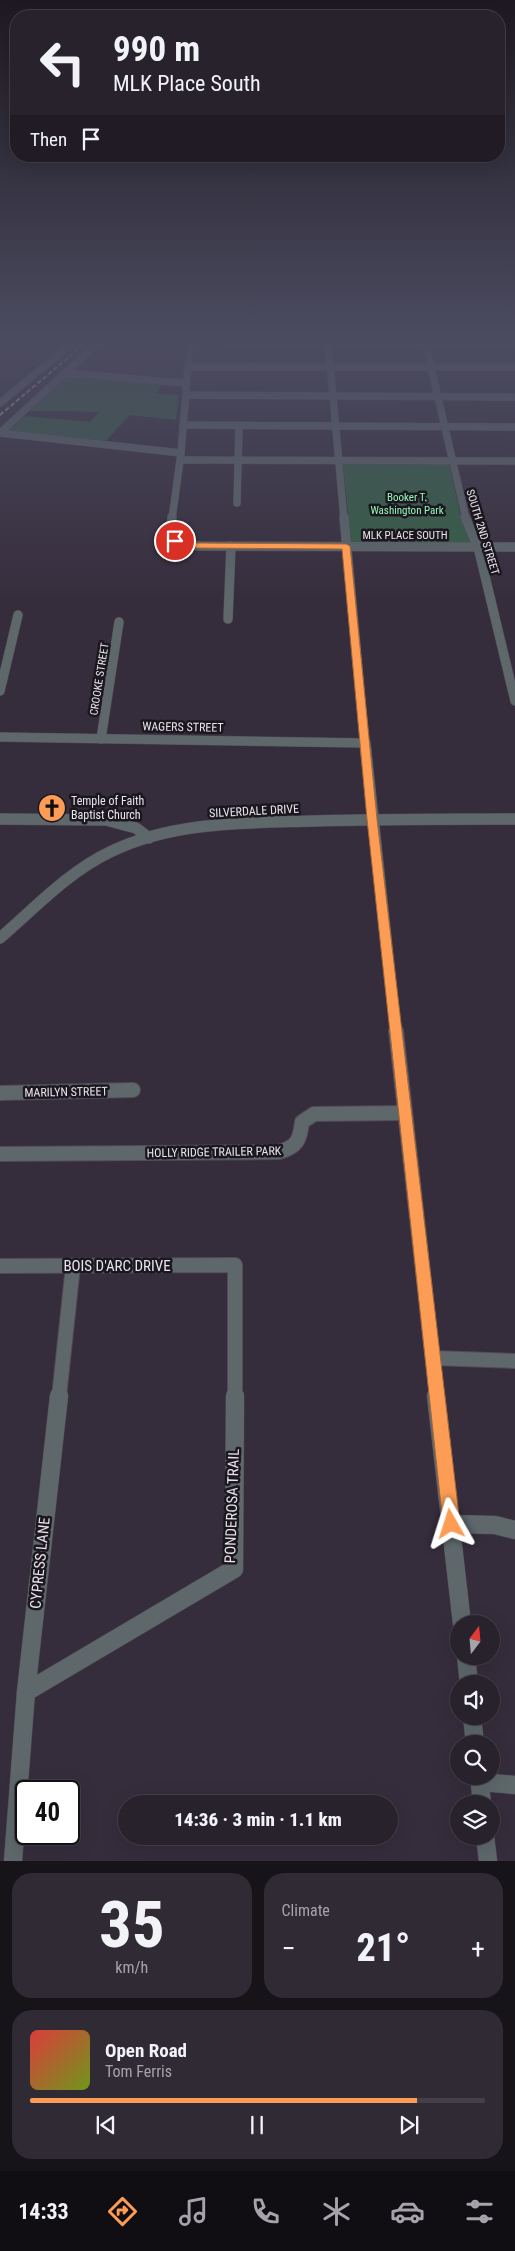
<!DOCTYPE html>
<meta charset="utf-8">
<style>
:root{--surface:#28222d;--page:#302a35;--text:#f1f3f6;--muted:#a5a4aa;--line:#443f49;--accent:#fd9d55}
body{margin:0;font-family:"Roboto Condensed",sans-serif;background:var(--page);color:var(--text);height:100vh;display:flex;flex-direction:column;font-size:19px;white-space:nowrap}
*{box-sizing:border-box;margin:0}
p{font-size:16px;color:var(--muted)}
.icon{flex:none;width:28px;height:28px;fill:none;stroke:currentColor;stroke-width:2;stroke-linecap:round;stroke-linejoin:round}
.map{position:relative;height:1861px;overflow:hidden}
.details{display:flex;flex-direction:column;gap:12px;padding:12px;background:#161319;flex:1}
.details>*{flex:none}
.banner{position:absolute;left:10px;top:10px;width:495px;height:152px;border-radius:20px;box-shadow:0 5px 20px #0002,0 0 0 1px var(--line);background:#28222d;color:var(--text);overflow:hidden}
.needle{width:32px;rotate:16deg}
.controls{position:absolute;left:450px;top:1615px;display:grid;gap:10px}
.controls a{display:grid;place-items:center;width:50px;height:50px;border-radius:50%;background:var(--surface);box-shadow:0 5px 20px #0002,0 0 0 1px var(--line);font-size:25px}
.speed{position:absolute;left:15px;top:1780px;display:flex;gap:10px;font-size:25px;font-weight:700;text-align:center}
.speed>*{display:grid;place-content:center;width:65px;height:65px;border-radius:50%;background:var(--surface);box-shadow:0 5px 20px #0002,0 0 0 1px var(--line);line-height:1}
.speed .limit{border:2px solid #111;border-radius:8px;background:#fff;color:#111}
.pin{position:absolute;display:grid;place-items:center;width:42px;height:42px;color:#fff;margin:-21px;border:2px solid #fff;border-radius:50%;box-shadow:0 1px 5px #0007}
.me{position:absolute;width:55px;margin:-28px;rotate:354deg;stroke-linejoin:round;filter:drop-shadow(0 0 4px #0008)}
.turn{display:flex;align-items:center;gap:18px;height:105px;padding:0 20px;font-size:22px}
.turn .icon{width:65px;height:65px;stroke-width:2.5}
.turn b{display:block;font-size:35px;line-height:42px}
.then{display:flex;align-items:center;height:48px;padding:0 20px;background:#0003;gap:10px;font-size:19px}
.big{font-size:38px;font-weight:800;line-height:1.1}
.details .tile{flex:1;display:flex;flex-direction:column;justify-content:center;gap:8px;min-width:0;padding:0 18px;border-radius:20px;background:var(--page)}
.details .dial{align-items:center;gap:0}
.dial b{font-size:65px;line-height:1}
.song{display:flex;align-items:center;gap:15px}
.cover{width:60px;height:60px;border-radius:8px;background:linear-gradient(135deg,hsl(0 70% 55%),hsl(80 70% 35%))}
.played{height:5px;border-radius:2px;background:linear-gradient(90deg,var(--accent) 85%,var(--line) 85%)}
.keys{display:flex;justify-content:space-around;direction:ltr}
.heat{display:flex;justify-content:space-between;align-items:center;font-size:28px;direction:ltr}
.details .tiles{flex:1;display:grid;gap:12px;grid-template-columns:1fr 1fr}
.tile:last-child{grid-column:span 2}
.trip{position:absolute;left:118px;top:1795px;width:280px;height:50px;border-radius:25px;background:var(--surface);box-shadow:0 5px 20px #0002,0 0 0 1px var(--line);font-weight:800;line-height:50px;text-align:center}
.dock{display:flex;height:80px;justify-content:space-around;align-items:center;background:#100e12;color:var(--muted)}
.dock .icon{width:35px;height:35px}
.dock .on{color:var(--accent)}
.dock b{font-size:22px;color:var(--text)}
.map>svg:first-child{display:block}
</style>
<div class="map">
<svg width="515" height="1861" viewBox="0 0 515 1861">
<rect width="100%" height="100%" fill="#362d3c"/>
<g fill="#346045">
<path d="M68 375 163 384 156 393 179 395 176 420 130 415 104 443 7 432 25 416 90 422 99 412 30 411Z"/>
<path d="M343 464H449L461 517 470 543H351Z"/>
</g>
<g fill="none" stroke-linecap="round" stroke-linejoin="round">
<g stroke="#534a58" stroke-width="8">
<g id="minor-far4">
<path d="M192 341 515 342"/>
<path d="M328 341 344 519"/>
<path d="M425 341 466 519"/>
<path d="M188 367H515"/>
<path d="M65 373 186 383"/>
<path d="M186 395 515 397"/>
<path d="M0 403 75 341"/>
<path d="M183 425 515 427"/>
<path d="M0 433 181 453"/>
<path d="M0 433 100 341"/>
<path d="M180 460 515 461"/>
<path d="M237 503 239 426"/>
<path d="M172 519 181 453 190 341"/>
</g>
</g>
<g stroke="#534a58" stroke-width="10">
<g id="minor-far3">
<path d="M172 517 171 538 184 544 200 546 515 547"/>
<path d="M344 517 365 745"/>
<path d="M465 517 479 551 515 701"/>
<path d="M228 619 231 546"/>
<path d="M0 691 18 615"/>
<path d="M0 737 365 743"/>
<path d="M101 739 119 622"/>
</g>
</g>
<g stroke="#534a58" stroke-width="12">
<g id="minor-far2">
<path d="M365 743 396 1032"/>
<path d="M0 819 106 820 136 828 149 838"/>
<path d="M0 938C35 908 68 872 110 852 173 821 246 823 314 821 381 819 448 819 515 819"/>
</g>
</g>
<g stroke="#534a58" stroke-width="16">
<g id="minor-far1">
<path d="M396 1031 437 1397"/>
<path d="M0 1093 133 1090"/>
<path d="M0 1154 279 1152C297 1147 300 1140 302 1122L314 1114 404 1113"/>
<path d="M0 1266 235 1265V1397"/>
<path d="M433 1358 515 1361"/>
<path d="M59 1397 73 1266"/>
</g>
</g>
<g stroke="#534a58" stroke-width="19">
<g id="minor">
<path d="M436 1396 462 1624"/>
<path d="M451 1524 495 1525 515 1530"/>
<path d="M466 1656 469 1684"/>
<path d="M26 1692 234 1569 235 1396"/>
<path d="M472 1716 475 1744"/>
<path d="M479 1776 482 1804"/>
<path d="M480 1782 515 1785"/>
<path d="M485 1836 488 1861"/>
<path d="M13 1861 26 1692 59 1396"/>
</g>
</g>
<use href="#minor-far4" stroke="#5e686b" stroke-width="7"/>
<use href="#minor-far3" stroke="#5e686b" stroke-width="9"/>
<use href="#minor-far2" stroke="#5e686b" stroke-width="11"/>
<use href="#minor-far1" stroke="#5e686b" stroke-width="14"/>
<use href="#minor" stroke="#5e686b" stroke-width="18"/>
<path stroke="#b5aeb9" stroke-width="2" stroke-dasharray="4.5 2.5" stroke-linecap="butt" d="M0 415 88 341"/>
</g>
<linearGradient id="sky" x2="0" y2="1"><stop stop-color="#1e1921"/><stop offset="0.57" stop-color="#4c4c61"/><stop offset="1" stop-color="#4c4c61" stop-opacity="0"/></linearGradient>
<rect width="515" height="601" fill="url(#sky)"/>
<path fill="#fd9d55" stroke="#a46637" d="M175 539 196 543 346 544 350 546 377 819 460 1524 457 1529 451 1532 445 1529 443 1524 367 819 342 549 196 548 172 543V540Z"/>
<defs>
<g id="church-disc" transform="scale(1.4375)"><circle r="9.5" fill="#fd9d55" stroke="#1b171e"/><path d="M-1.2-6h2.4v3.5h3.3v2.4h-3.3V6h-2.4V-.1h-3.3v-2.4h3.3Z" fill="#111"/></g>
</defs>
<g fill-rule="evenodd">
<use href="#church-disc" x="52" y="808"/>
</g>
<g text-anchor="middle" stroke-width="5" stroke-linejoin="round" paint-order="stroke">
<g font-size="11" fill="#92f8b9" stroke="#1b171e">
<text x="407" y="501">Booker T.<tspan x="407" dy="13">Washington Park</tspan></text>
</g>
<g font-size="11" fill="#e9e3ec" stroke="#1b171e">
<text transform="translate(483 532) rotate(73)" y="4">SOUTH 2ND STREET</text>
<text x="405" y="539">MLK PLACE SOUTH</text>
<text transform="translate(99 679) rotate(-81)" y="4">CROOKE STREET</text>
</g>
<g font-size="12" fill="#e9e3ec" stroke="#1b171e">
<text transform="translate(183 727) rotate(1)" y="4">WAGERS STREET</text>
<text transform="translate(254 811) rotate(-3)" y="4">SILVERDALE DRIVE</text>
<text transform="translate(66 1092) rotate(-1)" y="4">MARILYN STREET</text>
<text transform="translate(214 1152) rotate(-1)" y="4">HOLLY RIDGE TRAILER PARK</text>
</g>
<g font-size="12" fill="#e9e3ec" stroke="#1b171e" text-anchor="start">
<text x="71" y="805">Temple of Faith<tspan x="71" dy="14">Baptist Church</tspan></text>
</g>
<g font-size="15" fill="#e9e3ec" stroke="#1b171e">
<text x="117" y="1271">BOIS D'ARC DRIVE</text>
<text transform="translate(232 1506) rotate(-88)" y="5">PONDEROSA TRAIL</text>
<text transform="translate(40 1563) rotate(-84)" y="5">CYPRESS LANE</text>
</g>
</g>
</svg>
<div class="controls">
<a><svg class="needle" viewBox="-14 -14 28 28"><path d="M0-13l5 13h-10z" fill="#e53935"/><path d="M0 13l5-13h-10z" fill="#a5a4aa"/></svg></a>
<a><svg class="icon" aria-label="sound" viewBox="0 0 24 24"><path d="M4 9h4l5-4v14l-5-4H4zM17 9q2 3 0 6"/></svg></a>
<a><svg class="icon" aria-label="search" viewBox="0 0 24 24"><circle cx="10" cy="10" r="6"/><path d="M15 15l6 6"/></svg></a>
<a><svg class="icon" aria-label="layers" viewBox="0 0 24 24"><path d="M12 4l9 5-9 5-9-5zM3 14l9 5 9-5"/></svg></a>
</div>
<div class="speed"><div class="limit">40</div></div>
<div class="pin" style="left:175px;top:541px;background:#d93025"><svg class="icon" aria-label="arrive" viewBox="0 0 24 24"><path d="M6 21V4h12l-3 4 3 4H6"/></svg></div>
<svg class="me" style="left:451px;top:1524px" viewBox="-20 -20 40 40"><path d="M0-17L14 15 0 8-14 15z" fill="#fd9d55" stroke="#fff" stroke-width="4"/></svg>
<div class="trip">14:36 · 3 min · 1.1 km</div>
<div class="banner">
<div class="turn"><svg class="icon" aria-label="left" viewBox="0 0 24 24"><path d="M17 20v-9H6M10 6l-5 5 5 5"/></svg><div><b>990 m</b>MLK Place South</div></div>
<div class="then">Then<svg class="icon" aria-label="arrive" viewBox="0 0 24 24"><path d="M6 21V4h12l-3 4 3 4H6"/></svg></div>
</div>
</div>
<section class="details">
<div class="tiles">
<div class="tile dial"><b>35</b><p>km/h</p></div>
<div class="tile"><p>Climate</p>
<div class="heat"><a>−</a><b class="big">21°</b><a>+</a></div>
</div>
<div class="tile">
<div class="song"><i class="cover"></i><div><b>Open Road</b><p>Tom Ferris</p></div></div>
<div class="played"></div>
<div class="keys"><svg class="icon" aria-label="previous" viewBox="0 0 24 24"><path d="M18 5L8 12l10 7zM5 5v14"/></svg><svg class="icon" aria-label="pause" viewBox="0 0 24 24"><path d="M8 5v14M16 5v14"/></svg><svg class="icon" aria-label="next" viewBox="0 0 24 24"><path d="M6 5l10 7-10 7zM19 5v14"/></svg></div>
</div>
</div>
</section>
<nav class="dock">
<b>14:33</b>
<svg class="icon on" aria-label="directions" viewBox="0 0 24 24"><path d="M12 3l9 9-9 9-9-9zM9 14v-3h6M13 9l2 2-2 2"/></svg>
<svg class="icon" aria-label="music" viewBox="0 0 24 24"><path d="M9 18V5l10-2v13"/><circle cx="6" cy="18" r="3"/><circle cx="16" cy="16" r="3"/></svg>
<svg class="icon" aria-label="phone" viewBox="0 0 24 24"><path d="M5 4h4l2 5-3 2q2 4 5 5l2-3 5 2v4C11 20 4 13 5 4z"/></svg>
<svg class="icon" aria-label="climate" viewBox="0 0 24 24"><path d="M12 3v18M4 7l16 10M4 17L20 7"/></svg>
<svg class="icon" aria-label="car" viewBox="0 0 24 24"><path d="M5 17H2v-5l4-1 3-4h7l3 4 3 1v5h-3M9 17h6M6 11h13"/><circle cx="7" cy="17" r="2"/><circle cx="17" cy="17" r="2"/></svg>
<svg class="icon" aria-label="filters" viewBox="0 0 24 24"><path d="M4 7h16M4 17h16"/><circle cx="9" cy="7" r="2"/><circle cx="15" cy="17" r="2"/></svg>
</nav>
